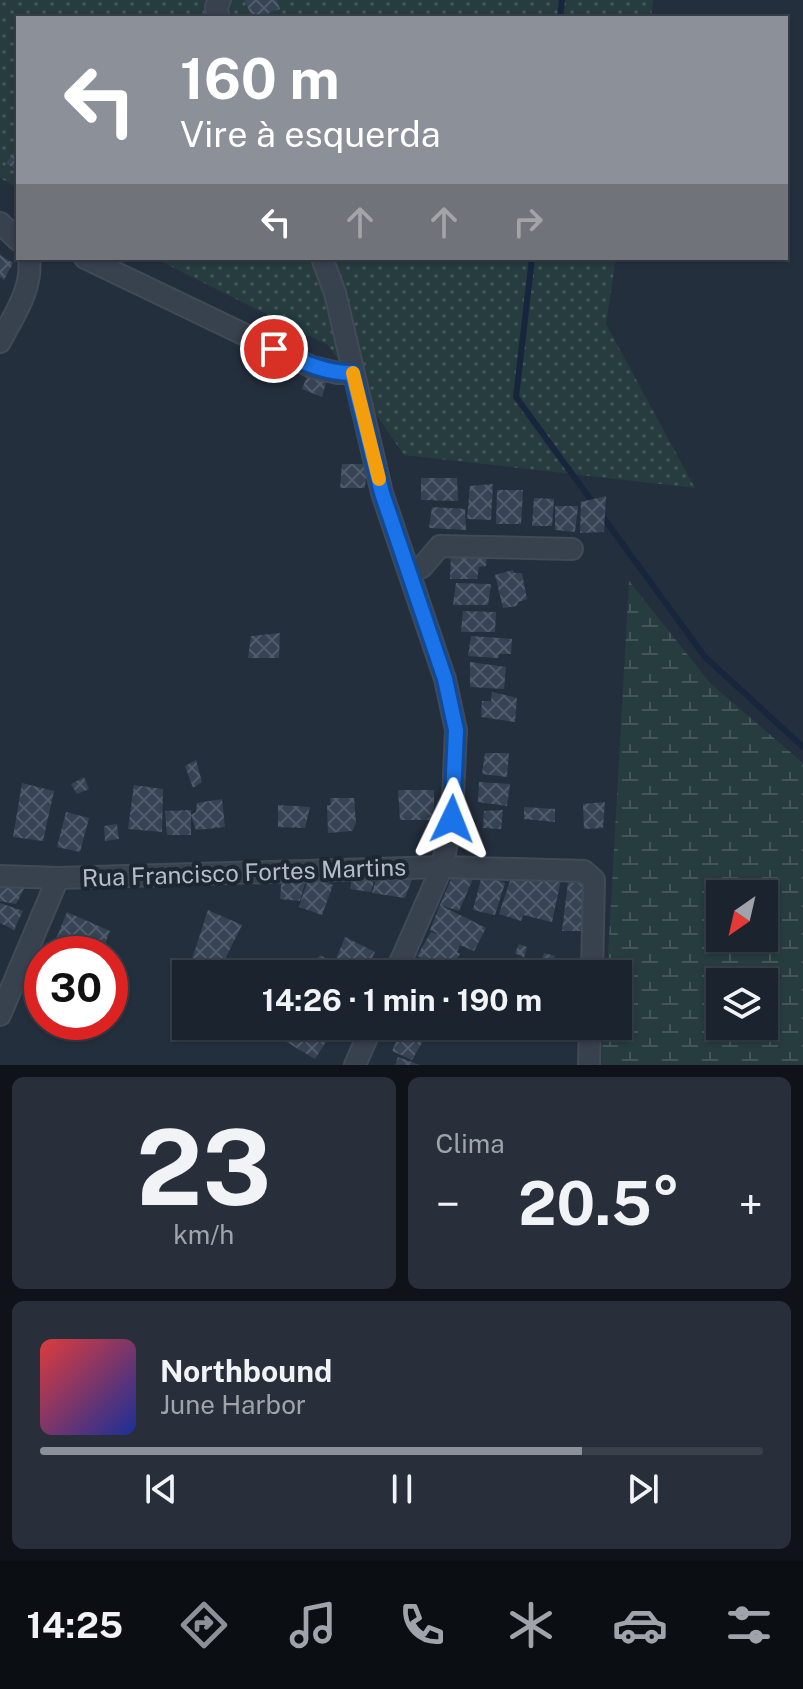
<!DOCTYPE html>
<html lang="pt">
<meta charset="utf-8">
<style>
:root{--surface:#1b232e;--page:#282f3a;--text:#f1f3f6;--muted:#a0a4aa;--line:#39404a;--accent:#8c9099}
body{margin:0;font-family:"Public Sans",sans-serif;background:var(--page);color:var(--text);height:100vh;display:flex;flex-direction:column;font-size:30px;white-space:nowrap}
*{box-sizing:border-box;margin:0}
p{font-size:26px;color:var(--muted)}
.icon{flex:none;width:44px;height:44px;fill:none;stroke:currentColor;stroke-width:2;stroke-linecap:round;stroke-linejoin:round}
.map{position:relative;height:1065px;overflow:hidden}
.details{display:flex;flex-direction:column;gap:12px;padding:12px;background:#0f1319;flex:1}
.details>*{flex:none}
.top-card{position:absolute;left:16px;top:16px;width:772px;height:244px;border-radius:0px;box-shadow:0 2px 6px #0004,0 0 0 2px var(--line);background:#8c9099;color:#fff;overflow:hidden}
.needle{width:52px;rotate:214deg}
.tools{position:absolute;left:706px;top:880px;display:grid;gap:16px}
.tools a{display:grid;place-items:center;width:72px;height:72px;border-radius:0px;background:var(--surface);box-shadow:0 2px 6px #0004,0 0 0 2px var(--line);font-size:40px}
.speed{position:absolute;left:24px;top:936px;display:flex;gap:16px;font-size:40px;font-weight:700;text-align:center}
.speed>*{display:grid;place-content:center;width:104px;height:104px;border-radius:50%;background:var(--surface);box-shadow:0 2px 6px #0004,0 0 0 2px var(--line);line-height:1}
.speed .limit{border:12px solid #d22;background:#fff;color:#111}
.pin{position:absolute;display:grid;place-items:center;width:68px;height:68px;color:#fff;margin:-34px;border:4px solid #fff;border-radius:50%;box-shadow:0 2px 8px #0007}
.me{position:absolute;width:88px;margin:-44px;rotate:2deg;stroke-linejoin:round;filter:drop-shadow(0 0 6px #0008)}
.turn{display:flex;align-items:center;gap:28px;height:168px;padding:0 32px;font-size:36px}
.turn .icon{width:104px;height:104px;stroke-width:2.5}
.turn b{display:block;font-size:56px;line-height:68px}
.lanes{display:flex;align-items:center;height:76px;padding:0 32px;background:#0003;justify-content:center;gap:40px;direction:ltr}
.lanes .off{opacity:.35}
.big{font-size:60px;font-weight:700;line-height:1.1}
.details .widget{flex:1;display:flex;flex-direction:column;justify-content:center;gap:12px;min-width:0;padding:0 28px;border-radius:12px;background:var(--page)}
.details .dial{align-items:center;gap:0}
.dial b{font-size:104px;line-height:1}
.song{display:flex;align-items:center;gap:24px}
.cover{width:96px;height:96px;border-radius:12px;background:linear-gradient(135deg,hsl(0 70% 55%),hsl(230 70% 35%))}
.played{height:8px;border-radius:4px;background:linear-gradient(90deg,var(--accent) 75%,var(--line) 75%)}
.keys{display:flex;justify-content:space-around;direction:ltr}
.heat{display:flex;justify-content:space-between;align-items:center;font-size:44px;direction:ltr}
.details .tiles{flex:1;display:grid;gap:12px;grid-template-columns:1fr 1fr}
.widget:last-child{grid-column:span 2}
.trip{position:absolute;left:172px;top:960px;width:460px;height:80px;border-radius:0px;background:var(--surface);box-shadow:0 2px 6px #0004,0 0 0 2px var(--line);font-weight:700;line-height:80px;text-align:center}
.tabs{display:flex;height:128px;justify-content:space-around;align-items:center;background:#0b0e12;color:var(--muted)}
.tabs .icon{width:56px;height:56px}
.tabs .selected{color:var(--accent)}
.tabs b{font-size:36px;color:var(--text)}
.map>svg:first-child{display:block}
</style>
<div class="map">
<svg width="803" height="1065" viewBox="0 0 803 1065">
<defs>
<pattern id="grass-dots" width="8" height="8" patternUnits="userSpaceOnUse" patternTransform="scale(2)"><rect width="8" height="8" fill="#263c3f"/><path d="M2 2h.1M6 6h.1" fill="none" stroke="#435659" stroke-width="1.8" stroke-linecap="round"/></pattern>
<pattern id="wetland-marsh" width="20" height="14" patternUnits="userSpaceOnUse" patternTransform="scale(2)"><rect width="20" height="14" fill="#263c3f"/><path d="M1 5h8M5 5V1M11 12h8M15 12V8" fill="none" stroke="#435659"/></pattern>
<pattern id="building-cross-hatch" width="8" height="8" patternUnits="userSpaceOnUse" patternTransform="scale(2)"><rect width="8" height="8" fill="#364354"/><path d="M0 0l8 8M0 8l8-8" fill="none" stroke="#515c6b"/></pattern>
</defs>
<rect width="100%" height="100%" fill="#242f3e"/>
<g fill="url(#grass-dots)">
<path d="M0 0H653L651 18H18V188L0 178Z"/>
<path d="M154 258H616L606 324 695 488 404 455 328 345Z"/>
</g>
<path fill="url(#wetland-marsh)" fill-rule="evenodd" d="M629 581 710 683 803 763V1065H601L604 1026H618V974H607ZM720 894H764V938H720ZM720 982H764V1026H720Z"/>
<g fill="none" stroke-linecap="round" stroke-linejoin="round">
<g stroke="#17263c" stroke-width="6">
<path d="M560 18 562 0"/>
<path d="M532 258 516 397 594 504"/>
<path d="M600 513 705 657 803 747"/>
</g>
</g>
<g fill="url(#building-cross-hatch)">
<path d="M245 0H277L280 9 252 18Z"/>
<path d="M18 147V171L6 163Z"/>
<path d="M0 255 13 263 4 280 0 277Z"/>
<path d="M310 369 328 375 322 397 302 389Z"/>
<path d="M342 464H367L365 488H340Z"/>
<path d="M421 478H457L458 501 421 500Z"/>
<path d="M493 484 491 520 467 519 470 486Z"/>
<path d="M497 490H523L521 524H496Z"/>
<path d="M606 496 604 532 580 533 581 502Z"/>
<path d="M534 498 554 499 552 526H532Z"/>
<path d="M555 506H578L575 532 555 530Z"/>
<path d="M432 507 465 509 466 530 429 528Z"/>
<path d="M451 553 487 554 486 566 479 567 477 579H450Z"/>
<path d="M513 570 514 573H522L527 599 518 602 517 606 503 608 495 575Z"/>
<path d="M456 583 491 584 488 605H453Z"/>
<path d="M463 611 496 612 495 632H461Z"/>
<path d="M280 633 279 658H248L251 636Z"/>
<path d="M471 636 512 639 511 654H499L498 658 468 656Z"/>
<path d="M470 662 506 667 504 689 470 687Z"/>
<path d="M492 692 517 698 515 722 481 717 482 701H491Z"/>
<path d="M485 753H509L507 777 482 774Z"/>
<path d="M196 760 202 782 193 788 185 766Z"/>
<path d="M84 777 89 789 77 794 71 784Z"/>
<path d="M479 782 510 784 507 806 478 802Z"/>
<path d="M22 783 54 791 43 841 13 837Z"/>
<path d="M134 785 163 789 162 832 128 829Z"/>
<path d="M398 790H434V820H400Z"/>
<path d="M330 798H354L356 823 352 831 328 833 327 805H331Z"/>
<path d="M222 799 225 827 196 830 191 815 196 812 197 803Z"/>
<path d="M605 802 603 828 584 829 583 804Z"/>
<path d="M278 805 310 807 305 828 278 827Z"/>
<path d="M524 807 555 809V822L524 819Z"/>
<path d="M191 810V835H167L165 811Z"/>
<path d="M503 810 501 829 483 828 484 811Z"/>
<path d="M66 812 89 818 80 852 57 847Z"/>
<path d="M117 824 119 839 105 841 104 826Z"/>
<path d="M455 870 474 876 459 911 440 905 486 928 474 951 460 945 457 952 460 954 449 970 417 956 431 932 441 935 430 930 440 905Z"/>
<path d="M513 872 562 875 552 922 523 915 521 921 499 914Z"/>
<path d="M282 873 307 876 300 901 280 899Z"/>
<path d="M353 874 375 877 371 892 350 889Z"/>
<path d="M482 875 505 883 495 915 473 910Z"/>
<path d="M309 876 333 885 322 915 299 907Z"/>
<path d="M377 876 412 879 405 898 372 893Z"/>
<path d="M0 879 26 885 16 904 0 901Z"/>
<path d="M568 882 591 884 589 931H562Z"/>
<path d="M0 903 23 911 14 930 0 923Z"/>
<path d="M208 910 242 925 218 973 190 965Z"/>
<path d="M67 912 110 931 101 954H50Z"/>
<path d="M345 937 375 952 365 973 336 959Z"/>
<path d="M519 944 527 947 524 958 515 953Z"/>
<path d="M544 953 555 956 550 970 541 965Z"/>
<path d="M320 955 345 969 343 974H310Z"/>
<path d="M525 962 534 965 531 974H515Z"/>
<path d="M425 963 448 974H420Z"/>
<path d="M42 982V1015L31 1010Z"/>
<path d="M278 1026H317L331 1034 315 1059 273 1034Z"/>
<path d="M420 1026H445L441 1036Z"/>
<path d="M401 1031 423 1041 412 1060 392 1051Z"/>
<path d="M398 1057 420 1065H395Z"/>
</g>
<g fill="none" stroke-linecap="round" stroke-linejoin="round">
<g stroke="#414a57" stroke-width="24">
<g id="minor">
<path d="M219 18 216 7 220 0"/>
<path d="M0 223 18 240"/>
<path d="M85 258 312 367 338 373H352"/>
<path d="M322 258 335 293 382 493 445 679 456 730 452 819 442 867 395 974"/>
<path d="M0 342C14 315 33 289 29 258"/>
<path d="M410 573 422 567 440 546 572 549"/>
<path d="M0 876 58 878 442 867 584 871 594 880 592 974"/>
<path d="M0 1015 58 878"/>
<path d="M355 1065 372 1026"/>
<path d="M589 1065 590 1026"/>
</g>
</g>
<use href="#minor" stroke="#38414e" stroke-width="20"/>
</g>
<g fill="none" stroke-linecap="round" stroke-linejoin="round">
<g stroke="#114b97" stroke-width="20">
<path id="route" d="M274 349C300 361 324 373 352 373L382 493 445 679 456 730 452 819"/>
</g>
<use href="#route" stroke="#1a73e8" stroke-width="14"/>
<path stroke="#f59e0b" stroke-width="14" d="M353 373 379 479"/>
</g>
<g text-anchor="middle" stroke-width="8" stroke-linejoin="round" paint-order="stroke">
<g font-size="24" fill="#b4bcc9" stroke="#1d2633">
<text transform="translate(244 873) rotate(-2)" y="8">Rua Francisco Fortes Martins</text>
</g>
</g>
</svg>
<div class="tools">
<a><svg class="needle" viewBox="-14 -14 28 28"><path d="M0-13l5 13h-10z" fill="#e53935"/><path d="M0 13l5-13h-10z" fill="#a0a4aa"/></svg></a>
<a><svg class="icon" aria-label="layers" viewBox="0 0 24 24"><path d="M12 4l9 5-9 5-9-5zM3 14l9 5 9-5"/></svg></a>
</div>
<div class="speed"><div class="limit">30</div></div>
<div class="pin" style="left:274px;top:349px;background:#d93025"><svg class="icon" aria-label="arrive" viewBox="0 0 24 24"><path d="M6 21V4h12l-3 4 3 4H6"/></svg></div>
<svg class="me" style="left:452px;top:819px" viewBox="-20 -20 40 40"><path d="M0-17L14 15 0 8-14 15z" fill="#1a73e8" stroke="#fff" stroke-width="4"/></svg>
<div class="trip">14:26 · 1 min · 190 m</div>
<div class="top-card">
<div class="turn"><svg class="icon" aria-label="left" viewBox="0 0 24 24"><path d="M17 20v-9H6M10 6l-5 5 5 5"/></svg><div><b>160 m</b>Vire à esquerda</div></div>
<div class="lanes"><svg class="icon" aria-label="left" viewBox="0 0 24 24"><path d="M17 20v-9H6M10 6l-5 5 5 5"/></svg><svg class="icon off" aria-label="ahead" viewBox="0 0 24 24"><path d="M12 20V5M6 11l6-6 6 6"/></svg><svg class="icon off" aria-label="ahead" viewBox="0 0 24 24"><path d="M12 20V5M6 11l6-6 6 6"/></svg><svg class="icon off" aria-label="right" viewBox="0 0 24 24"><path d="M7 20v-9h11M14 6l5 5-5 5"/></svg></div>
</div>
</div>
<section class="details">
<div class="tiles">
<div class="widget dial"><b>23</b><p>km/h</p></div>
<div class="widget"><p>Clima</p>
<div class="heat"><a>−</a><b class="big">20.5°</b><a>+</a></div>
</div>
<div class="widget">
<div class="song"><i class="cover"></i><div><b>Northbound</b><p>June Harbor</p></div></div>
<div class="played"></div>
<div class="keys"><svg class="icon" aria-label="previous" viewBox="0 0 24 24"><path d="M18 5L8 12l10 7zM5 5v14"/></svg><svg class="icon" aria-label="pause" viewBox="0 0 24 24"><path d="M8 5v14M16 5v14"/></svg><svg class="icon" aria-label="next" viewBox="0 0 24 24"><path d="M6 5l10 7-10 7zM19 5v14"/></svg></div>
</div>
</div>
</section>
<nav class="tabs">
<b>14:25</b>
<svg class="icon selected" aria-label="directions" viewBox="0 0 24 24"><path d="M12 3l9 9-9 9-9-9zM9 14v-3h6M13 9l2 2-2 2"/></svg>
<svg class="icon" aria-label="music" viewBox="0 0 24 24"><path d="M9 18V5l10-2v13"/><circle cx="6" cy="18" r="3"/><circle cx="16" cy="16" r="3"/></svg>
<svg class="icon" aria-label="phone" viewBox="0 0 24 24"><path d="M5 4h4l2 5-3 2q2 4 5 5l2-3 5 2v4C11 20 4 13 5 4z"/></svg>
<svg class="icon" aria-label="climate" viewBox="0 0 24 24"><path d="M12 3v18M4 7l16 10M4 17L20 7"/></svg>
<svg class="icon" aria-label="car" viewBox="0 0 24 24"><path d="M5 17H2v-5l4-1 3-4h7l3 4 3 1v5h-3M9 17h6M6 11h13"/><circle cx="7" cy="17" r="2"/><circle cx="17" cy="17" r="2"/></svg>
<svg class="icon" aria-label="filters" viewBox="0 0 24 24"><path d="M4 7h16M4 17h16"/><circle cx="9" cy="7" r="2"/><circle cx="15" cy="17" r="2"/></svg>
</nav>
